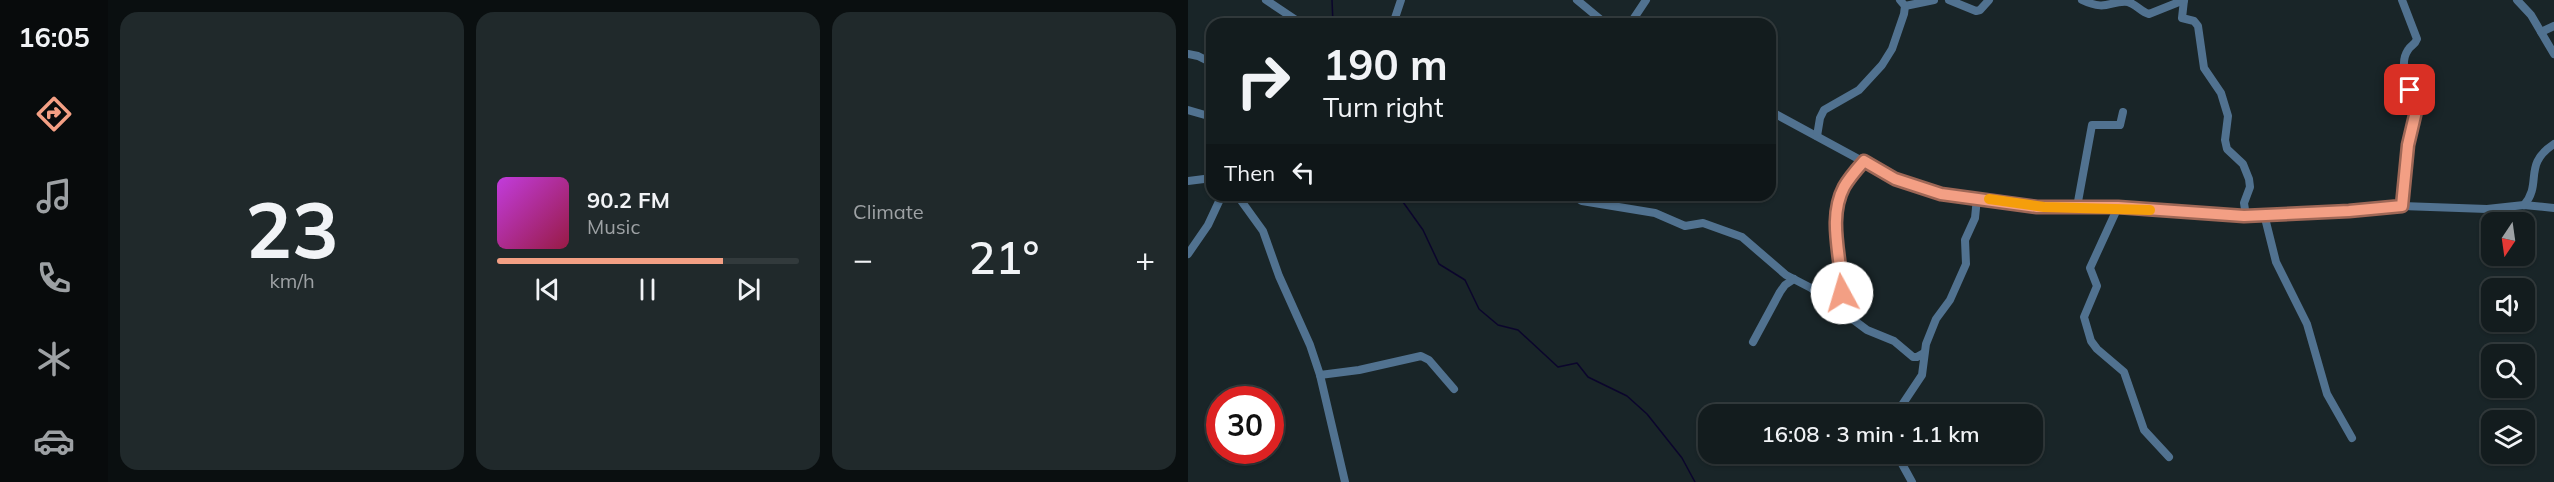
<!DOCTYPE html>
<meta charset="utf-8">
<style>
:root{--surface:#131c1e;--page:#20292b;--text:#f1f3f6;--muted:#9da1a4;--line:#323a3c;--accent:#f39f84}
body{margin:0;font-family:Mulish,sans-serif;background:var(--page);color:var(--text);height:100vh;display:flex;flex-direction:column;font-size:22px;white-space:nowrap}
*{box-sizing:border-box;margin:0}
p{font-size:20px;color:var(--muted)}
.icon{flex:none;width:33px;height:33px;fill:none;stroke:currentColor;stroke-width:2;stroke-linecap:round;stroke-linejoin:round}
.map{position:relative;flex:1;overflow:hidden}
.side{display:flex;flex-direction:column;gap:12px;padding:12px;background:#0a0f10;width:1080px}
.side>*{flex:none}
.top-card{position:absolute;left:18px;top:18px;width:570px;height:183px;border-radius:18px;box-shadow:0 2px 4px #0004,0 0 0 2px var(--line);background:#131c1e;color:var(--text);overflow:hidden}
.needle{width:39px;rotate:193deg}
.tools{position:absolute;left:1293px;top:212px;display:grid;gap:12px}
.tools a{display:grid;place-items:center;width:54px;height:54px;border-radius:12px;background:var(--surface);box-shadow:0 2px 4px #0004,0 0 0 2px var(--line);font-size:30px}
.speed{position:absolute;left:18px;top:386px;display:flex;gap:12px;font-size:30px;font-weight:700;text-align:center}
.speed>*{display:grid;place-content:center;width:78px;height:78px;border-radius:50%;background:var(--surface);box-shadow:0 2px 4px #0004,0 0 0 2px var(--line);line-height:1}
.speed .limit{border:9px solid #d22;background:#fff;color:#111}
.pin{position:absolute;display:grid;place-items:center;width:51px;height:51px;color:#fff;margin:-26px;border-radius:12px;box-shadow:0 3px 9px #0006}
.me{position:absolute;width:66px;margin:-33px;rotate:354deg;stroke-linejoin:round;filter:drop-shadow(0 0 4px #0008)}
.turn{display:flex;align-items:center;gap:21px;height:126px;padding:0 18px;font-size:27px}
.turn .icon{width:78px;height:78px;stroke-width:2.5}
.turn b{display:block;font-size:42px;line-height:51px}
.then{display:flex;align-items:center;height:57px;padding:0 18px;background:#0003;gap:12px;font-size:22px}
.big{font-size:45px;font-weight:600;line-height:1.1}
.side .card{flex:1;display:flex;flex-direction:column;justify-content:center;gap:9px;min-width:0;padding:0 21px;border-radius:18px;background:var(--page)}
.side .dial{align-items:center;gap:0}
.dial b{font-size:78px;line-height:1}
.song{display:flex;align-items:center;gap:18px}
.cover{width:72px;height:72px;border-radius:9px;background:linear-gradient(135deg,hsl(290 70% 55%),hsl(340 70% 35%))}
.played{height:6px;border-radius:3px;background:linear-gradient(90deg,var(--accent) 75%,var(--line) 75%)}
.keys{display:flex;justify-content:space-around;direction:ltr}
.heat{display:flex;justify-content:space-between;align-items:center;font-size:33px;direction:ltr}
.side .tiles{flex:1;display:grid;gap:12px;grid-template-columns:repeat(3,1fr)}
.trip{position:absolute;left:510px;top:404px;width:345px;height:60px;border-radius:18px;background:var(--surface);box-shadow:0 2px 4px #0004,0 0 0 2px var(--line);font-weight:600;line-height:60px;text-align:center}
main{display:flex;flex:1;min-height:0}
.tab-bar{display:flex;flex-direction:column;width:108px;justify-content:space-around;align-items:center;background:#080b0c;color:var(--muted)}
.tab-bar .icon{width:42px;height:42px}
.tab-bar .active{color:var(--accent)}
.tab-bar b{font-size:27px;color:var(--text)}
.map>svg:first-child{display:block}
</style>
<main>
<nav class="tab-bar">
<b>16:05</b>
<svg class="icon active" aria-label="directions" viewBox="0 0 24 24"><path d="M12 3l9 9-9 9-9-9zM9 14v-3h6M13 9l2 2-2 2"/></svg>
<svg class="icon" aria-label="music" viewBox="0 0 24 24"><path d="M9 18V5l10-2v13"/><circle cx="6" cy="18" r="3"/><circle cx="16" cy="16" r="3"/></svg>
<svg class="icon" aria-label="phone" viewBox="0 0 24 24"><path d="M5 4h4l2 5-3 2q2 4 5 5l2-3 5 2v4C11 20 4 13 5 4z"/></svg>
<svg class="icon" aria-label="climate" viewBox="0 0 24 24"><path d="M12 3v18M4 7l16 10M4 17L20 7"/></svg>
<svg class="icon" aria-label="car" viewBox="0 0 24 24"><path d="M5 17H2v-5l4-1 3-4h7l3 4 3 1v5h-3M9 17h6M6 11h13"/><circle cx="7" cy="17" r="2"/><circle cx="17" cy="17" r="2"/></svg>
</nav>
<section class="side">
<div class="tiles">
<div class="card dial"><b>23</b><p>km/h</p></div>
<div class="card">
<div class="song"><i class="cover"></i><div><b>90.2 FM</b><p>Music</p></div></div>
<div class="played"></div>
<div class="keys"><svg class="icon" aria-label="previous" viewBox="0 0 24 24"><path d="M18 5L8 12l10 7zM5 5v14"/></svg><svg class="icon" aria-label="pause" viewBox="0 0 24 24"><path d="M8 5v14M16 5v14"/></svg><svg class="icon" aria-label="next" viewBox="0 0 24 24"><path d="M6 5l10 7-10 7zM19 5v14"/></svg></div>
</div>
<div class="card"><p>Climate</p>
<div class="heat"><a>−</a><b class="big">21°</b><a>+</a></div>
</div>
</div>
</section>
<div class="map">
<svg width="1366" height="482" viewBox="0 0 1366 482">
<rect width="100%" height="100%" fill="#192528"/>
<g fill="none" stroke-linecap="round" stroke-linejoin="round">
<g stroke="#0b052c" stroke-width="1.5">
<path d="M144 0 145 24"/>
<path d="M210 195 235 230 251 264 277 280 291 309 310 325 330 330 370 367 389 363 400 377 439 396 459 414 494 458 507 482"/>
</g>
<g stroke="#517290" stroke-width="8">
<path d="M78 0 114 24"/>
<path d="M389 0 418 24"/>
<path d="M761 0 788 11 792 10 801 0"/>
<path d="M894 0C919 12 922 0 940 2 948 4 953 12 961 14L996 0"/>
<path d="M996 0 994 18 1006 21 1010 26 1016 68 1033 93 1040 116 1037 140 1039 149 1055 164 1061 179 1062 187 1056 203 1058 216"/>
<path d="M1214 0 1229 39C1227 45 1223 45 1220 50 1209 66 1223 88 1229 101L1220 145 1214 206"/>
<path d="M1329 0 1343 15 1366 54"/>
<path d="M717 6 746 0"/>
<path d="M205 24 213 0"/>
<path d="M442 24 458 0"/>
<path d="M1353 32 1366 26"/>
<path d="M0 54 10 56 24 63"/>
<path d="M0 110 24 117"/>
<path d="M582 111 713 182 753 194 849 207H930L1056 216 1160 211 1214 206 1299 209 1336 205 1366 208"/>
<path d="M629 136 632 118 636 110 671 90 694 65 704 49 716 14 717 6 712 0"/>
<path d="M0 181 24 178"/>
<path d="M49 195 75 231 91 276 122 345 132 375 157 482"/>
<path d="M384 195 394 201 467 213 497 226 515 223 554 237 598 275 623 288 679 330 706 341 725 357H729L736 353"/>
<path d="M1336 205C1355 183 1334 165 1366 144"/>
<path d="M889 207 904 125H932L935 112"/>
<path d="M930 207 902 268 909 286 896 317 903 341 909 349 936 372 956 430 981 457"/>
<path d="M1076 214 1088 262 1119 324 1139 394 1164 438"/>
<path d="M0 254 20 225 34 195"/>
<path d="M650 308C656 289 652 275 650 257 645 210 647 197 676 161"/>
<path d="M565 342 592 292 597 285 606 279"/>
<path d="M132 375 171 370 233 356 241 360 266 389"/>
<path d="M708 414 734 375 738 344 748 319 762 300 778 264 777 240 787 218 789 198"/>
<path d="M708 453 724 482"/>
</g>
</g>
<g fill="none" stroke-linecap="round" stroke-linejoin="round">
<g stroke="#9e6756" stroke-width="15">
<path id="route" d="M654 293C654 259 639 219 656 187 661 178 669 169 676 161L707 179 753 194 849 207H930L1056 216 1161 211 1214 206 1220 145 1229 107 1228 98 1222 90"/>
</g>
<use href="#route" stroke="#f39f84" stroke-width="10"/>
<path stroke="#f59e0b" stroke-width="10" d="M801 199 856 207 962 210"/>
</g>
</svg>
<div class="tools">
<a><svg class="needle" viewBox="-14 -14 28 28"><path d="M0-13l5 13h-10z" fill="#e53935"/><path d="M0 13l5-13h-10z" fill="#9da1a4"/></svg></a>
<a><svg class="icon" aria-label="sound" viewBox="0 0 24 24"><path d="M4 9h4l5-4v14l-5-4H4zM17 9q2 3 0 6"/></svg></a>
<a><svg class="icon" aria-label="search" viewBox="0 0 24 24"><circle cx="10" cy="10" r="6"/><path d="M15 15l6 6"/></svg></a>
<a><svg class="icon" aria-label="layers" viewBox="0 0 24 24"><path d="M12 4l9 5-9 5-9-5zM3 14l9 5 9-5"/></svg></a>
</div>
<div class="speed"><div class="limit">30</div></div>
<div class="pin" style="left:1222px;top:90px;background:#d93025"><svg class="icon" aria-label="arrive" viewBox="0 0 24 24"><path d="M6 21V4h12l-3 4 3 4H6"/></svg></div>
<svg class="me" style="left:654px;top:293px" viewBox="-20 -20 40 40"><circle r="19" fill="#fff"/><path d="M0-13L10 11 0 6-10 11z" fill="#f39f84"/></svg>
<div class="trip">16:08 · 3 min · 1.1 km</div>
<div class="top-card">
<div class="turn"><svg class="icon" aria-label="right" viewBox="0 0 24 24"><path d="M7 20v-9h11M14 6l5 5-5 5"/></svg><div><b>190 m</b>Turn right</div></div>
<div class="then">Then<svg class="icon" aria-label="left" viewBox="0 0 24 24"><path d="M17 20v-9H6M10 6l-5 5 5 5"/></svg></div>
</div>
</div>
</main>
